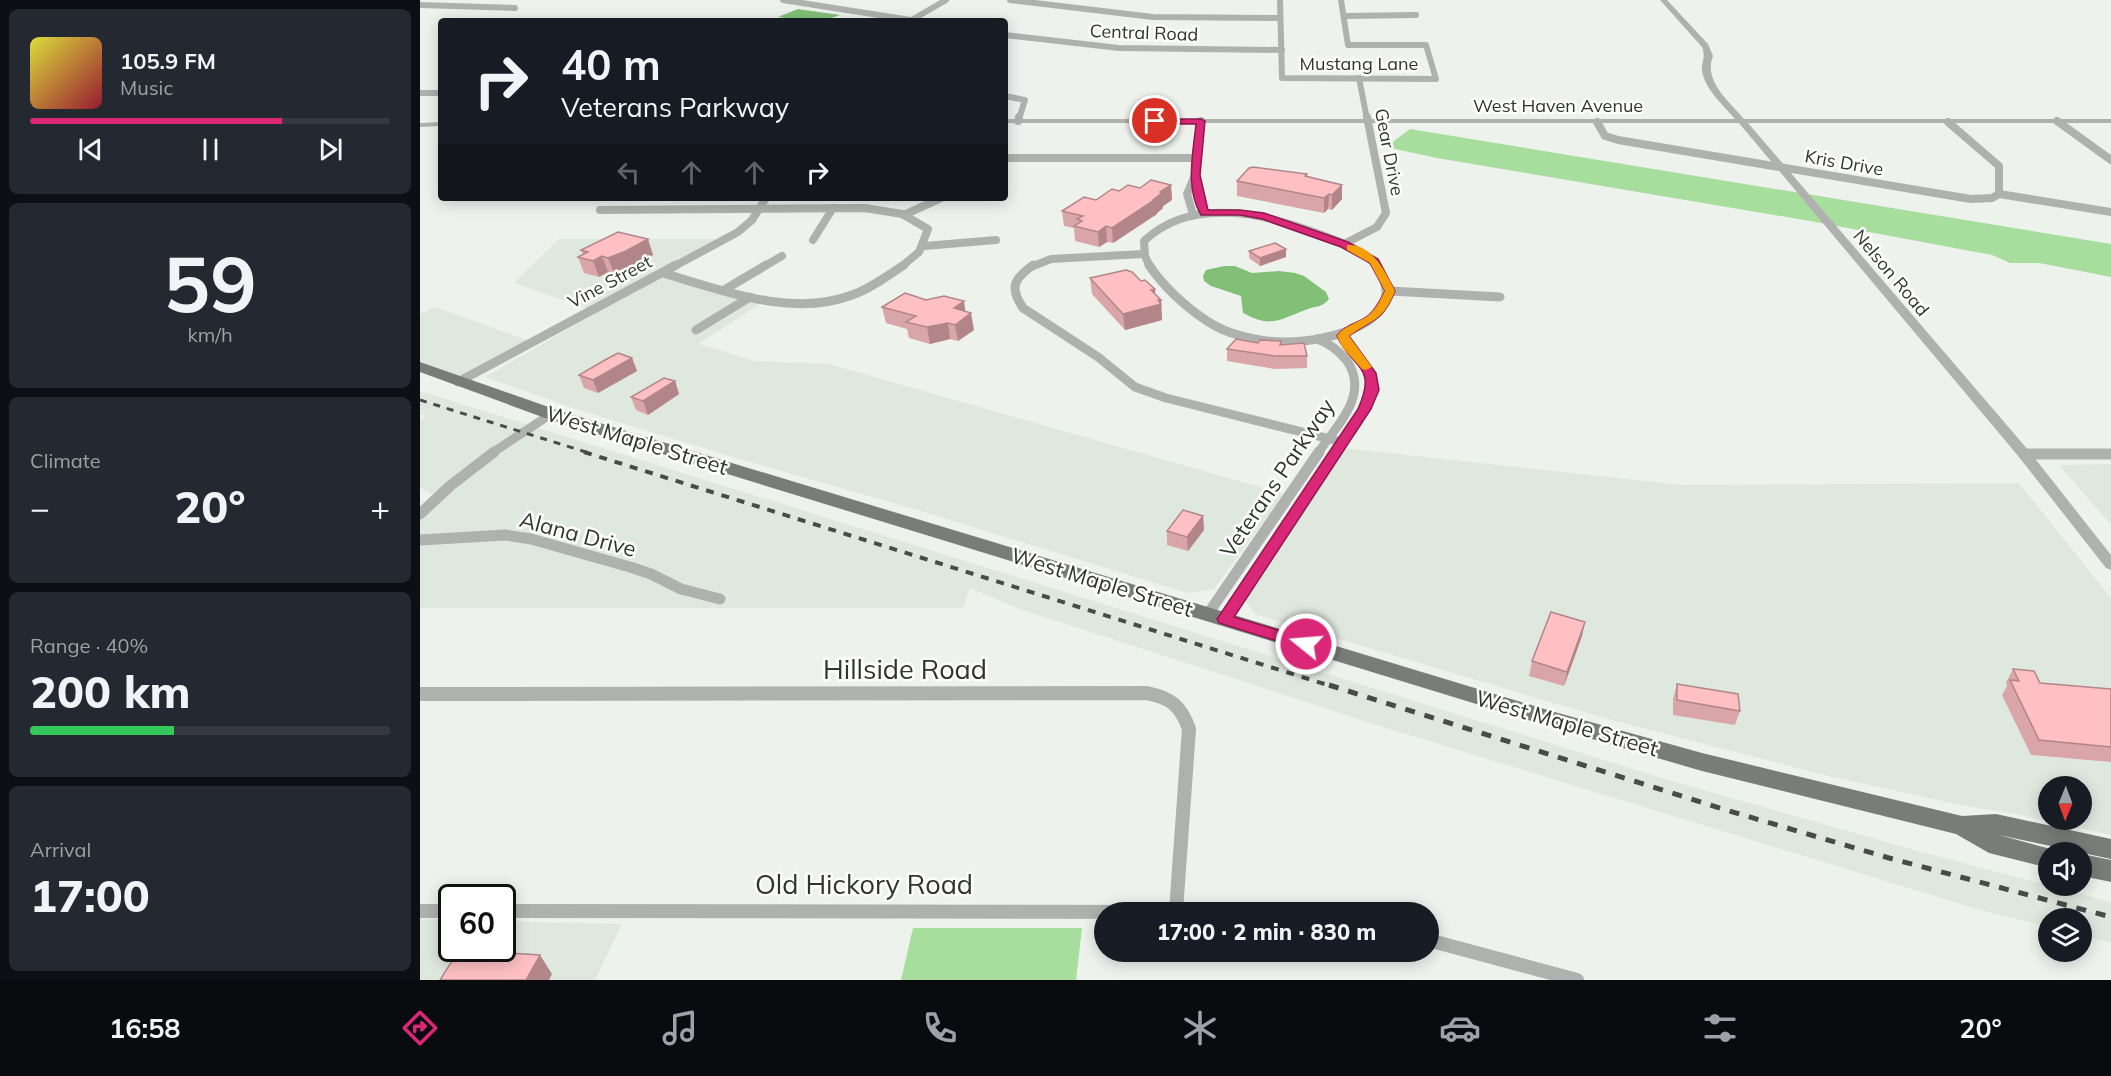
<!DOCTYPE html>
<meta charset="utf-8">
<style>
:root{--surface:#171b24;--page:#242831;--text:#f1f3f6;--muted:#9ea1a6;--line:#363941;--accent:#db2777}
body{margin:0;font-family:Mulish,sans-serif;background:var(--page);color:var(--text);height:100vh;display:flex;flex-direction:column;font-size:22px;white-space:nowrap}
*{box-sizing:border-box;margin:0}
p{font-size:20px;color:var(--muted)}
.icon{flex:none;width:33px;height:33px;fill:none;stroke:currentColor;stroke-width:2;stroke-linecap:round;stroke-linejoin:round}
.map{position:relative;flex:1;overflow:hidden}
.side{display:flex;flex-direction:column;gap:9px;padding:9px;background:#0d0f14;width:420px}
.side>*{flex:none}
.guide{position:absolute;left:18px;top:18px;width:570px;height:183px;border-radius:6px;box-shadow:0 3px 15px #0003;background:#171b24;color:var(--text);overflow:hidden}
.needle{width:39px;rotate:181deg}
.fabs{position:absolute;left:1618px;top:776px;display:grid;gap:12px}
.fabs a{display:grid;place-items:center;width:54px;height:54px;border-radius:50%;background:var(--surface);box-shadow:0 3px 15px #0003;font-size:30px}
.speed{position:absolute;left:18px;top:884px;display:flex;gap:12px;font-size:30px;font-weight:700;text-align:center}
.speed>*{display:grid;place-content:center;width:78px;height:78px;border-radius:50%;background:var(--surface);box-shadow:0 3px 15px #0003;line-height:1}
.speed .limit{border:3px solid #111;border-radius:9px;background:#fff;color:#111}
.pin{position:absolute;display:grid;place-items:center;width:51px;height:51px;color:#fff;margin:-26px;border:3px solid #fff;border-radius:50%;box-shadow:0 2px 6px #0007}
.me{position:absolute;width:66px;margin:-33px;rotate:287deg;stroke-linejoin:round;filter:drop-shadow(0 0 4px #0008)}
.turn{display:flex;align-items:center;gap:21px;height:126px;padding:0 24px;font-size:27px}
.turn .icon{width:78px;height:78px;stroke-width:2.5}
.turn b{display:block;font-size:42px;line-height:51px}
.lanes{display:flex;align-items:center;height:57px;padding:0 24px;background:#0003;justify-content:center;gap:30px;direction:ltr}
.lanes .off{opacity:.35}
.big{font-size:45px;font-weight:800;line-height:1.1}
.side .card{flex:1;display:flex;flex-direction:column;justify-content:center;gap:9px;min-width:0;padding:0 21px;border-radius:9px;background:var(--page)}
.side .dial{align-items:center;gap:0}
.dial b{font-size:78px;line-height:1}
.song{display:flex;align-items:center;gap:18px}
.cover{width:72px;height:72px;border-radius:9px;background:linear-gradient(135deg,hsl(60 70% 55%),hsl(350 70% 35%))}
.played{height:6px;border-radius:3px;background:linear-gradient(90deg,var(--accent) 70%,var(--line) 70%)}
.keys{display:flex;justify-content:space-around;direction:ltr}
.heat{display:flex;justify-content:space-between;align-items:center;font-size:33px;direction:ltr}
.charge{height:9px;border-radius:4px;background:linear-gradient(90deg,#34c759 40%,var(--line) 0)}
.trip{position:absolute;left:674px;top:902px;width:345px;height:60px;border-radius:30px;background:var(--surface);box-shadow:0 3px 15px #0003;font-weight:800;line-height:60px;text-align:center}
.dock{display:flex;height:96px;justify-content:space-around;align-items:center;background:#090b0e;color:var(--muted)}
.dock .icon{width:42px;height:42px}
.dock .current{color:var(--accent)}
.dock b{font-size:27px;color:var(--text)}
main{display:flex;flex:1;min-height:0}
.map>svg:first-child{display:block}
</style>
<main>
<section class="side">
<div class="card">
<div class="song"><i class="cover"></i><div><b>105.9 FM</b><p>Music</p></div></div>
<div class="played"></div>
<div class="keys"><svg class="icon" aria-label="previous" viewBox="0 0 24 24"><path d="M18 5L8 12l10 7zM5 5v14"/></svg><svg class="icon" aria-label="pause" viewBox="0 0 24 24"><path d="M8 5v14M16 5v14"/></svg><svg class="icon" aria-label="next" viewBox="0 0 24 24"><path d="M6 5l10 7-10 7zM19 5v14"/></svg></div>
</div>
<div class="card dial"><b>59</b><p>km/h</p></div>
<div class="card"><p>Climate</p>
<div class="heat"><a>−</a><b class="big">20°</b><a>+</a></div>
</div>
<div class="card"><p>Range · 40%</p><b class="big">200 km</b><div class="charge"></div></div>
<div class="card"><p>Arrival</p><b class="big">17:00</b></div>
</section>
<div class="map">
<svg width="1691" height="980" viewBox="0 0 1691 980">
<rect width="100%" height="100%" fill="#eef2ed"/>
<g fill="#dfe8de" fill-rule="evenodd">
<path d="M139 239H303L172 310 94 283Z"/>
<path d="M248 272 348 299 279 344 334 361 409 364 864 494 794 589 767 593 491 508 323 460 159 410 65 377Z"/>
<path d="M15 307 112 342 39 380 0 365V314Z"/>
<path d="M0 391 1248 780 1498 851 1691 902V943L1662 935V918H1629V927L1560 910 960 726 597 608 550 588 543 608H0V518L16 495 0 488V420L6 416 0 414Z"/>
<path d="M923 448 1262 485 1599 483 1691 598V835L1595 814 1545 806 1404 775 1184 718 835 614 824 599ZM1629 786H1662V819H1629Z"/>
<path d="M1691 464V525L1639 465Z"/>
<path d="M0 919 31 920 32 948H82L83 921 202 924 175 980H0Z"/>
</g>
<g fill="#a7de9e">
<path d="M990 129 1691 244V277L1619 263H1590L1572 255 1390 221 1017 158 966 147Z"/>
<path d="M493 928H662L656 980H481Z"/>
</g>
<g fill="#82c078">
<path d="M378 9 420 15C399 24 380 20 358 17Z"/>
<path d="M804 266H815L832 273 859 271 875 273 884 276 906 292 909 299C903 307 896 306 888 309 860 319 852 329 823 313L821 296 791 286 784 281 783 276 786 270Z"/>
</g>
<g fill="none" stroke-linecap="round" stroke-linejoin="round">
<g stroke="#afb1af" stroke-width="6">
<path d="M363 0 497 21"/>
<path d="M590 0 733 17 860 18"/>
<path d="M860 0 862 78 1016 79 1006 45H928L921 0"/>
<path d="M0 5 95 8"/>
<path d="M924 16 996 15"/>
<path d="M490 21 526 0"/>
<path d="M585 35 699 48 862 50"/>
<path d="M939 78 947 119"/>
<path d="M1 93H21"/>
<path d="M585 96 605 100 599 119"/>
</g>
<g stroke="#afb1af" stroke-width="8">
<path d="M598 121 599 117"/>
<path d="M1637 121 1691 160"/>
<path d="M1177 122 1185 136 1198 140 1551 199 1572 198 1579 194V166L1528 122"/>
<path d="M585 158H777"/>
<path d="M775 175 780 205 784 213"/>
<path d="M1579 194 1691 212"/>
<path d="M180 210 445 208 482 214 508 229 499 252 481 267"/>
<path d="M773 214 767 194 775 175 781 121"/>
<path d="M484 215 521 198"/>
<path d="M393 240 413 208"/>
<path d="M924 244 957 227 966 213 947 117"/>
<path d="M505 246 576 240"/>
<path d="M253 267 318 232 332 220 346 198"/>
<path d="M343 267 362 256"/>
<path d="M611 267 631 259 723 254"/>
<path d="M730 267 725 256 724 241C772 195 847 214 902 235 922 243 944 250 957 267"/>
</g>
<g stroke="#afb1af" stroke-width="9">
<path d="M613 265C594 279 589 287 603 308L678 357 715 387 746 398 922 442"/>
<path d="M729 265C746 291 785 326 815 334 831 339 848 342 865 342 906 342 996 323 956 265"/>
<path d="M243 273C301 290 372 318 432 295 450 289 467 276 484 265"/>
<path d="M304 290 346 265"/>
<path d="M970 291 1080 297"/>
<path d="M276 330 330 297"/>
<path d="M897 339C909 343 919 351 927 361 950 395 917 425 898 453"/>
<path d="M38 382 256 265"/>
<path d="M72 453 131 414"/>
<path d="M916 453C929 433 960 401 950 374 945 360 930 349 923 336L924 333"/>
</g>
<g stroke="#afb1af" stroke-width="11">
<path d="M1604 454H1691"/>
<path d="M0 514 30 486 74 452"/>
<path d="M0 540 85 535 111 539 210 567 231 574 261 589 300 599"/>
<path d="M788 614 899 452"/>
<path d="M805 619 917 452"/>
</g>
<g stroke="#afb1af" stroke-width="14">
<path d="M0 694 727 693C751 698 761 706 769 729L756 911"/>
<path d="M0 911H32"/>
<path d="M82 911 805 912"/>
<path d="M1008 940 1157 980"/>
</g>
<g fill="#afb1af" fill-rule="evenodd">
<path d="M1240 0H1247L1288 44 1293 56C1283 81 1309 101 1324 119H1691V123H1328L1609 451 1691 555V570L1686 568 1599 457 1319 123H585V119H1315C1304 106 1287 91 1283 75 1279 63 1287 60 1282 47Z"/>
<path d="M21 122V126L0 127V123Z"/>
</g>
<g fill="#797c78" fill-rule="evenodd">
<path d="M0 362 137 410 1131 711 1282 753 1542 816 1576 814 1691 839V859L1579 835 1638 851 1629 852V868L1569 853 1536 834 1282 771 1131 727 125 418 0 372Z"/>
<path d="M1662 854 1691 860V882L1662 876Z"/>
</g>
<path stroke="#494b49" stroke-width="3" stroke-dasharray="7 7" stroke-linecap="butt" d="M0 400 169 453"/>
<path stroke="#494b49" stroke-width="4" stroke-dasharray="8 8" stroke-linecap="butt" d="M164 452 914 687"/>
<path stroke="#494b49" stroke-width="5" stroke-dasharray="10 10" stroke-linecap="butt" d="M909 685 1306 810 1469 858 1691 917"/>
</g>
<g fill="#daa5a8">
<path d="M887 174V176L922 185V199L912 210 908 209 904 213 817 196V181Z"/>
<path d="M751 185 752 200 743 206V208L737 213V214L693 243 687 242 679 247 655 241 654 228 644 226 642 211 676 200 699 191Z"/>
<path d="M866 249V257L840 266 829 258V251Z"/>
<path d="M161 250 233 255 211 266 194 273 188 272 179 277 164 273 158 257 163 255Z"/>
<path d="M670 278 735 294 741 300 742 320 705 330 672 294Z"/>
<path d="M506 300 544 301 545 311 554 330 538 341 530 339 510 344 489 338 487 329 466 323 462 307Z"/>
<path d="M861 341V345L887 356V368L855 369 807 361V349L838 343Z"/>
<path d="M212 358 217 371 178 393 164 388 159 375Z"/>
<path d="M255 381 259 394 228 415 216 410 211 397Z"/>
<path d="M783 516 784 530 768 551 747 545V531Z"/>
<path d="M1162 636 1144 686 1109 676 1112 661Z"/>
<path d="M1593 669 1620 683 1691 689V762L1611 755 1582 695 1587 686 1586 683Z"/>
<path d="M1257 684 1320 711 1315 725 1253 715V699Z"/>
</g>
<g fill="#b28688">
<path d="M751 185 752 200 743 206V208L737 213V214L693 243 692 228 734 199 740 192Z"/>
<path d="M922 185V199L912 210V195Z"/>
<path d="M909 194 908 209 904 213V198Z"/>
<path d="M686 226 687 242 679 247 678 232Z"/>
<path d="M228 239 233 255 211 266 194 273 188 258Z"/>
<path d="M866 249V257L840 266V258Z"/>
<path d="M182 256 188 272 179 277 173 261Z"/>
<path d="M735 289 736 305 738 300H741L742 320 705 330 703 314 731 290Z"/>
<path d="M544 301 546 317 551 313 554 330 538 341 535 325 534 308Z"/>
<path d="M528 323 530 339 510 344 507 327Z"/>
<path d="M212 358 217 371 178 393 173 380Z"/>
<path d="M255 381 259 394 228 415 223 401Z"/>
<path d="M783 516 784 530 768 551 767 537Z"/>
<path d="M1165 622 1162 636 1144 686 1147 672Z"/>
<path d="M120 955 132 974 129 980H106Z"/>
</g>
<g fill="#fec0c3" stroke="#b28688" stroke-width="1.5">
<path d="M833 167 887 174 885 176 922 185 912 195 909 194 904 198 817 181 829 168Z"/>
<path d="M731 180 751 185 740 192 742 193 734 199H736L692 228 686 226 678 232 654 226 662 221 657 219 663 216 642 211 664 197 676 200 692 189 699 191 708 185 720 188Z"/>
<path d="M198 232 228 239 206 251 188 258 182 256 173 261 158 257 168 252 161 250Z"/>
<path d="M855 243 866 249 840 258 829 251Z"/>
<path d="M706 270 712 272 721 281 725 280 735 289 731 290 741 300H738L741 304 703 314 670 278Z"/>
<path d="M485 293 506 300 524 296 544 301 534 308 551 313 535 325 528 323 507 327 486 322 496 316 462 307Z"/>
<path d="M816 339 838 343 840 340 861 341 860 345 884 343 887 356H855L807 349Z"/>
<path d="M198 353 212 358 173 380 159 375 185 360Z"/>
<path d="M244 378 255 381 223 401 211 397Z"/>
<path d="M763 510 783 516 767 537 747 531Z"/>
<path d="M1131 612 1165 622 1147 672 1112 661Z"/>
<path d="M1593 669 1614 671 1620 683 1691 689V747L1619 740 1590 680 1599 681Z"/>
<path d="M1257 684 1318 694 1320 711 1257 700Z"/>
<path d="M39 950 120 955 106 980H20Z"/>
</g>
<path fill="#db2777" stroke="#8e194d" stroke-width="1.5" d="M781 119 785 121 780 175 788 210H820L844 213 928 242 958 259 975 291C962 323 953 318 929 336L956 373 959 390 951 409 814 617 892 640 894 644 892 648 886 650 799 623 797 619 938 409C958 364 932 370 917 336 924 325 939 323 949 315 957 308 960 300 965 291L950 263 921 247 842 219 820 215H781C765 188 773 154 776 124H735L731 121 735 119Z"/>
<path fill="#f59e0b" d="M927 245C952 243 966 273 975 291 962 323 953 318 929 336L952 367 946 370 942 369 922 347 917 336C924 325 939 323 949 315 957 308 960 300 965 291L950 263 927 250Z"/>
<g text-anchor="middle" stroke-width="5" stroke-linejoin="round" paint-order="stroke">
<g font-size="18" fill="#323432" stroke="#fcfffb">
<text transform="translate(724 33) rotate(2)" y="6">Central Road</text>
<text x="939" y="70">Mustang Lane</text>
<text x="1138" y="112">West Haven Avenue</text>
<text transform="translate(969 152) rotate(79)" y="6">Gear Drive</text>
<text transform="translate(1424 163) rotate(10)" y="6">Kris Drive</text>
<text transform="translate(1471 273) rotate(50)" y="6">Nelson Road</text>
<text transform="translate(190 282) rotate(-28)" y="6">Vine Street</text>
</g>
<g font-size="22" fill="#323432" stroke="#fcfffb">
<text transform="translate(217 440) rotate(17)" y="8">West Maple Street</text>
<text transform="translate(857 478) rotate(-56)" y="8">Veterans Parkway</text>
<text transform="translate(158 534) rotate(15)" y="8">Alana Drive</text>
<text transform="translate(682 582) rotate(17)" y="8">West Maple Street</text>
<text transform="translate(1147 723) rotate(16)" y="8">West Maple Street</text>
</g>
<g font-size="27" fill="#323432" stroke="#fcfffb">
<text x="485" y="679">Hillside Road</text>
<text x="444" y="894">Old Hickory Road</text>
</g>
</g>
</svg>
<div class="fabs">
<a><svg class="needle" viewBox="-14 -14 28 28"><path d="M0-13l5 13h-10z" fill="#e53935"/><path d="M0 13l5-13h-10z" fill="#9ea1a6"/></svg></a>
<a><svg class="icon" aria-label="sound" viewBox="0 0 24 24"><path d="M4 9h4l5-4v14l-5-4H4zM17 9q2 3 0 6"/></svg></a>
<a><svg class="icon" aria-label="layers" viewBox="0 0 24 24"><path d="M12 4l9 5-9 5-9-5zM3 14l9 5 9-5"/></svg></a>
</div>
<div class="speed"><div class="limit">60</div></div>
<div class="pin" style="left:735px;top:121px;background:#d93025"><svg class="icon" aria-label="arrive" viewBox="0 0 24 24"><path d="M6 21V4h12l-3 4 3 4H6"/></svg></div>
<svg class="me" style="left:886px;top:644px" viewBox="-20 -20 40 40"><circle r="17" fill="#db2777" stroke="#fff" stroke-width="3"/><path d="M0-11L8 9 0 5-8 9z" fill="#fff"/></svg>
<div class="trip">17:00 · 2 min · 830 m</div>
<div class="guide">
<div class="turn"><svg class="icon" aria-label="right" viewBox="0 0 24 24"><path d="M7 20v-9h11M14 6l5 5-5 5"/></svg><div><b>40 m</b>Veterans Parkway</div></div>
<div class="lanes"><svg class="icon off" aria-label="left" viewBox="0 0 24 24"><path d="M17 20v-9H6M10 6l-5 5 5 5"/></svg><svg class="icon off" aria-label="ahead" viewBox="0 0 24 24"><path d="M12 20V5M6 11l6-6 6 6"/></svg><svg class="icon off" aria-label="ahead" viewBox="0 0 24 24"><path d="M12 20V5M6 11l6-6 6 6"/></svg><svg class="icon" aria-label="right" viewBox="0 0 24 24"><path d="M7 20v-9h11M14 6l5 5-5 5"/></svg></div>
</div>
</div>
</main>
<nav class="dock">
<b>16:58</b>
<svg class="icon current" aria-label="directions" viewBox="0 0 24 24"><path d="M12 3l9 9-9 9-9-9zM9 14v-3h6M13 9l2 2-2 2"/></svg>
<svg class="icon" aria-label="music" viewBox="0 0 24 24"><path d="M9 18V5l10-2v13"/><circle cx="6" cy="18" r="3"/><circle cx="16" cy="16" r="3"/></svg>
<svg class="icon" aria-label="phone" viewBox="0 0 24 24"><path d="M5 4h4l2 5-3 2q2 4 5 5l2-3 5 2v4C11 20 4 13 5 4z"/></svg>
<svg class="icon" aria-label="climate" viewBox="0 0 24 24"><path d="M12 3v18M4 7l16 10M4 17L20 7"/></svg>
<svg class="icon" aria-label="car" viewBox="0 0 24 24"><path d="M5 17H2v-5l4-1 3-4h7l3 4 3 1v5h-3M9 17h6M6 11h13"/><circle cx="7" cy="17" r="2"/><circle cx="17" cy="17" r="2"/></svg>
<svg class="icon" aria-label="filters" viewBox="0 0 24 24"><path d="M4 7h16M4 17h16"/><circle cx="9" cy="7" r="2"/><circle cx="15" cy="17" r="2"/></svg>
<b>20°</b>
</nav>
